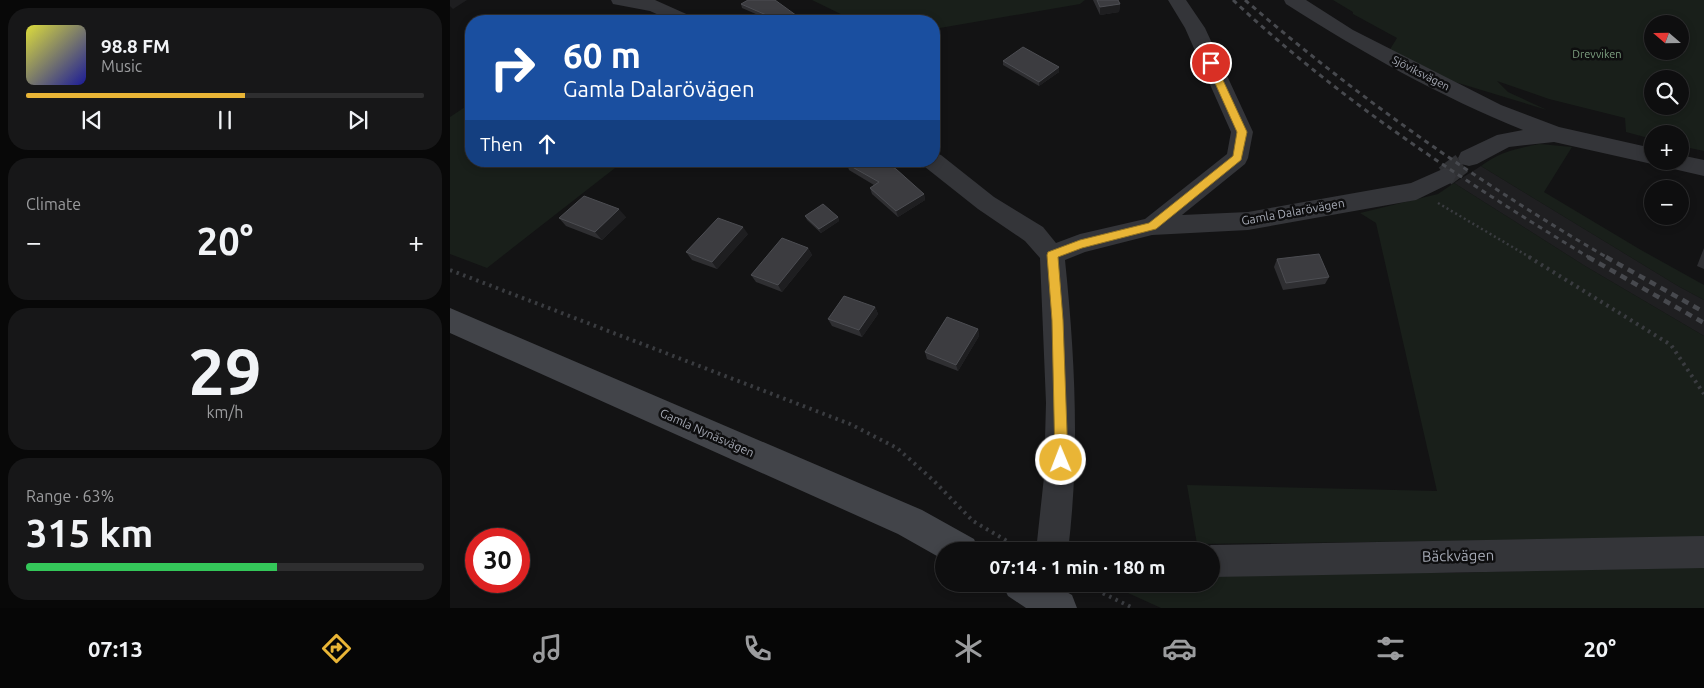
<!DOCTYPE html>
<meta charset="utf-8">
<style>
:root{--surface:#0e0e0f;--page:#171718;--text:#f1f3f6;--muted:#9b9c9e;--line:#2e2e2f;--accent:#e9b536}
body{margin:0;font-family:Ubuntu,sans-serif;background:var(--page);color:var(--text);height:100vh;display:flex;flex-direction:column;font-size:19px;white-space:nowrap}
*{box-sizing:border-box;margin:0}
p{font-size:16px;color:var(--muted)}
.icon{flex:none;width:28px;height:28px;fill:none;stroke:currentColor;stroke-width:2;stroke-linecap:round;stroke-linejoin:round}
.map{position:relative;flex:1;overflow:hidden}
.side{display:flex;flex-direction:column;gap:8px;padding:8px;background:#080808;width:450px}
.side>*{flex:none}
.guide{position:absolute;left:15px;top:15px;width:475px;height:152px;border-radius:20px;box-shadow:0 2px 8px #0003,0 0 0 1px var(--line);background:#1a4fa0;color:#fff;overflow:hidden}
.needle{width:32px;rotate:290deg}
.controls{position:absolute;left:1194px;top:15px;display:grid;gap:10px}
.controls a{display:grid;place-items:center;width:45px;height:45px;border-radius:50%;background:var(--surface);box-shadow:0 2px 8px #0003,0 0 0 1px var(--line);font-size:25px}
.speed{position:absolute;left:15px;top:528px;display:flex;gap:10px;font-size:25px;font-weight:700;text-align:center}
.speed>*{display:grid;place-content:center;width:65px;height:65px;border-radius:50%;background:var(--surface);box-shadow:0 2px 8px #0003,0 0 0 1px var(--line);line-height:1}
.speed .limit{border:8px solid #d22;background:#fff;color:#111}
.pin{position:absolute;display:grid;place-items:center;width:42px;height:42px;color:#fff;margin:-21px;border:2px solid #fff;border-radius:50%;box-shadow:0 1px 5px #0007}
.me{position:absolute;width:55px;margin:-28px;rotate:359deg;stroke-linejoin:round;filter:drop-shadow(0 0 4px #0008)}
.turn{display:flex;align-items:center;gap:18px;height:105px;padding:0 15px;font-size:22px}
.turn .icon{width:65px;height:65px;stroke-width:2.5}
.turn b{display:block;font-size:35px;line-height:42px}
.then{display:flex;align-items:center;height:48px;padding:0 15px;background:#0003;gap:10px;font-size:19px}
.big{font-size:38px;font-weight:700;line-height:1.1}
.side .widget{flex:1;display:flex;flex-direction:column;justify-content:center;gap:8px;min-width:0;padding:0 18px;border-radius:20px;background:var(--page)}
.side .dial{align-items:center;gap:0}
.dial b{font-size:65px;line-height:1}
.song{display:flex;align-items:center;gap:15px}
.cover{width:60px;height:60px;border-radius:8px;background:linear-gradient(135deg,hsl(60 70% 55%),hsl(240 70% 35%))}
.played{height:5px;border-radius:2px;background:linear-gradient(90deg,var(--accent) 55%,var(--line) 55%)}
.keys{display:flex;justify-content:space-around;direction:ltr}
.heat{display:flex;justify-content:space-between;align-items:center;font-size:28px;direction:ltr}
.charge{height:8px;border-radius:4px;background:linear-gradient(90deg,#34c759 63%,var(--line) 0)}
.trip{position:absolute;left:485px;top:542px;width:285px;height:50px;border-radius:25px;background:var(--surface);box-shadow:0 2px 8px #0003,0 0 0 1px var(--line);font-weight:700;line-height:50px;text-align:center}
.menu{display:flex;height:80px;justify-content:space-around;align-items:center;background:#060606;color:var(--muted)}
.menu .icon{width:35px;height:35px}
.menu .active{color:var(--accent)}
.menu b{font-size:22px;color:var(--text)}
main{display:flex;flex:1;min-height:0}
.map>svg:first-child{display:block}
</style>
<main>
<section class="side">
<div class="widget">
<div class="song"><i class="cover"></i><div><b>98.8 FM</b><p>Music</p></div></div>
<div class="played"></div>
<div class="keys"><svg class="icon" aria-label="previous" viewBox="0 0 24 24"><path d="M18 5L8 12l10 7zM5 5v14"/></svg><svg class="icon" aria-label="pause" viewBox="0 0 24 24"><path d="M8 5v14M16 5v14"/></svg><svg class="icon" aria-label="next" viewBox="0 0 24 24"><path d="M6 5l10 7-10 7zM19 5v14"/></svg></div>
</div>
<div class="widget"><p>Climate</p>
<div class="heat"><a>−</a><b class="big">20°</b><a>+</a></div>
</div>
<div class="widget dial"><b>29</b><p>km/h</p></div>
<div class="widget"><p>Range · 63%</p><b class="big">315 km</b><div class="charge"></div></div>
</section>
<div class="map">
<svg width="1254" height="608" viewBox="0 0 1254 608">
<rect width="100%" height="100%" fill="#131314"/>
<path fill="#1f1f21" d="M1031 166 1228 286 1254 300V336L1135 266 1004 183Z"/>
<g fill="#191f1a" fill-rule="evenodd">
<path d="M362 0H635L630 4 484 29V21H405Z"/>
<path d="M883 0H1254V151L1230 146V134H1202V139L1176 132 1175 118 1099 99 1047 81 1058 92 1097 110 1005 82 939 51 947 38 903 14V12ZM1202 24H1230V51H1202ZM1202 79H1230V106H1202Z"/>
<path d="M21 103V161H174L37 268 0 254V117Z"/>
<path d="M1090 144 1122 147 1094 192 1191 250 1254 285V300L1228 286 1031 166C1049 152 1068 148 1090 144Z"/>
<path d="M1004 183 1135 266 1254 336V538L747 544 737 485 987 491 926 223 910 213 988 194Z"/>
<path d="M1254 565V608H711L667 588 669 584H761V572L1003 573Z"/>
</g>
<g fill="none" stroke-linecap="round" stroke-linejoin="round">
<path stroke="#303134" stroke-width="21" stroke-dasharray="21 11" stroke-linecap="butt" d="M995 176 1019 158"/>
<path stroke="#3a3c40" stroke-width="2.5" stroke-dasharray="2 3" stroke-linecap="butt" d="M988 203 1081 258"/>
<g stroke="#3a3c40" stroke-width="4" stroke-dasharray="2.5 4.5" stroke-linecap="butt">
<path d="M1079 257 1221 345 1254 394"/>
<path d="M0 270 400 424 447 448 483 480 523 521 574 551"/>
<path d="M634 584 683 608"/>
</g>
<g fill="#343539" fill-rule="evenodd">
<path d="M161 0H205L243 17 245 21H222L200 11 163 4Z"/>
<path d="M718 0H736L755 28 803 132 798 158 795 164 732 215 798 212 961 183 995 168 1003 170 1006 176 1003 182 966 200 798 230 702 235 635 252 615 260C625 357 630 454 618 551H586L594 477 596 403 590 258 575 241 528 209 475 167 472 161H484V153L491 155 544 197 593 227 606 243 630 234 695 219 777 154 781 132 735 28Z"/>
<path d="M834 0H856L903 30 1051 105 1109 127 1202 148V161H1210L1202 164 1104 142 1059 147 1027 164 1019 166 1011 164 1008 158 1011 152 1047 135 1073 130C993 98 909 51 836 4Z"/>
<path d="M1230 155 1254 160V176L1215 167 1212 161H1230Z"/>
<path d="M1254 536V568L761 577V551H749L761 545Z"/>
</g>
<g fill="#424449" fill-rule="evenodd">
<path d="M0 308 472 510 524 539 529 551H494V560L448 534 0 333Z"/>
<path d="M552 584H602L622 595 627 608H576L558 596Z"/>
</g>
<g stroke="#47494e" stroke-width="3" stroke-dasharray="5 4.5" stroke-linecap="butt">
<path d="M783 0C890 101 1015 182 1140 258"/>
<path d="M795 0C908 98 1029 183 1158 258"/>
</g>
<g stroke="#47494e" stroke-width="4.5" stroke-dasharray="7 5.5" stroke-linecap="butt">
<path d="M1138 257 1254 323"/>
<path d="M1156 257 1254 312"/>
</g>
</g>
<g fill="#2f2f32">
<path d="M643 0H668L670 4 669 12 650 15Z"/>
<path d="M291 4 354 21H322L292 8Z"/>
<path d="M553 61 609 67V72L589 86 553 65Z"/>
<path d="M278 161H297L287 168Z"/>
<path d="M397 164 474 194 475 200 448 217 422 194 420 188 424 185 399 170Z"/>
<path d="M355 216 388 217 389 221 371 233 357 220Z"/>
<path d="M176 217 152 240 116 226 109 218Z"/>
<path d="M298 234 267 269 242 260 236 252Z"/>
<path d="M358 248 362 255 332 292 306 282 301 275Z"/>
<path d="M1254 248V269L1247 266Z"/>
<path d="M827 259 879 277 875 284 833 290 824 267Z"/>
<path d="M425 307 428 314 412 337 382 326 378 319Z"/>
<path d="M528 329 529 336 508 371 477 359 475 352Z"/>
</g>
<g fill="#1e1e20">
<path d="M0 0H17L3 9 0 6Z"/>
<path d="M670 4 669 12 650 15V7Z"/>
<path d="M609 67V72L589 86V82Z"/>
<path d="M289 161H297L287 168 285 164Z"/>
<path d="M474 194 475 200 448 217 446 211Z"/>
<path d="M169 209 176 217 152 240 145 232Z"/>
<path d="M388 217 389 221 371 233 369 229Z"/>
<path d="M293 227 298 234 267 269 262 262Z"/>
<path d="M358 248 362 255 332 292 328 285Z"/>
<path d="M425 307 428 314 412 337 409 330Z"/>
<path d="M528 329 529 336 508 371 506 365Z"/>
</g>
<g fill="#3c3c40" stroke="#4c4d52">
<path d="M298 0H325L354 21H330L291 4Z"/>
<path d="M647 0H668L670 4 650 7Z"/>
<path d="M573 47 609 67 589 82 553 61Z"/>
<path d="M281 161H289L285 164Z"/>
<path d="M399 161H431L446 169 474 194 446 211 420 188 429 182 397 164Z"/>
<path d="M134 196 169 209 145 232 109 218Z"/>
<path d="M373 204 388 217 369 229 355 216Z"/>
<path d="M268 218 293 227 262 262 236 252Z"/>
<path d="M332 238 358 248 328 285 301 275Z"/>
<path d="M869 254 879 277 836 283 827 259Z"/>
<path d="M394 296 425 307 409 330 378 319Z"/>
<path d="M497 317 528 329 506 365 475 352Z"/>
</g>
<path fill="#e9b536" stroke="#977623" d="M761 60 765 63 797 132 791 160 706 229 632 248 608 257 613 320 618 460 616 464 611 466 606 464 605 460 602 320 597 255 598 252 630 240 699 223 783 156 787 132 756 63Z"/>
<g text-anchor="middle" stroke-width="5" stroke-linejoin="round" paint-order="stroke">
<g font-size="11" fill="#7d9f80" stroke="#0e0e0f">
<text x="1147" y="58">Drevviken</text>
</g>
<g font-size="11" fill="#a5a9b4" stroke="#0e0e0f">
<text transform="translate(971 73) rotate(27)" y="4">Sjöviksvägen</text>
</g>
<g font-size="12" fill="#a5a9b4" stroke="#0e0e0f">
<text transform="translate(843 212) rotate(-10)" y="4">Gamla Dalarövägen</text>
<text transform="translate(257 433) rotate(24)" y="4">Gamla Nynäsvägen</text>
</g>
<g font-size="15" fill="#a5a9b4" stroke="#0e0e0f">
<text transform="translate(1008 556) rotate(-1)" y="5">Bäckvägen</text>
</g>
</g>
</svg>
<div class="controls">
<a><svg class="needle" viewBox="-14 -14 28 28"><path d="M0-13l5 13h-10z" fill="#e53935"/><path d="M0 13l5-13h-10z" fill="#9b9c9e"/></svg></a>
<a><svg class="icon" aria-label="search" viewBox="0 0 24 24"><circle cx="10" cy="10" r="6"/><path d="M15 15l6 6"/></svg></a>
<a>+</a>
<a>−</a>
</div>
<div class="speed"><div class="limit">30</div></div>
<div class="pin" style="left:761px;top:63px;background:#d93025"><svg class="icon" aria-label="arrive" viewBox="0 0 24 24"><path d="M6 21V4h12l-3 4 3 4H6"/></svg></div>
<svg class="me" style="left:611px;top:460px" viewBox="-20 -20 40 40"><circle r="17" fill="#e9b536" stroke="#fff" stroke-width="3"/><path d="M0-11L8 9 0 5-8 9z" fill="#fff"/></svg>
<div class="trip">07:14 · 1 min · 180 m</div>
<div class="guide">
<div class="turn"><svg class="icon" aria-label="right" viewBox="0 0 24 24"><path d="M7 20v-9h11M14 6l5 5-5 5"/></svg><div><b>60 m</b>Gamla Dalarövägen</div></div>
<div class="then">Then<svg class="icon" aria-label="ahead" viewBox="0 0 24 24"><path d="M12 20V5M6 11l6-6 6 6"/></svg></div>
</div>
</div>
</main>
<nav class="menu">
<b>07:13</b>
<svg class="icon active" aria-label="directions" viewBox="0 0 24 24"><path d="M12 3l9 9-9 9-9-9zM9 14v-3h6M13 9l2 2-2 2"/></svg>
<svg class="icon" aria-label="music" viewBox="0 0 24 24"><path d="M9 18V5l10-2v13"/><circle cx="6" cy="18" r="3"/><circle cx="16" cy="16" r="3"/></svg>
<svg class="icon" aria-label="phone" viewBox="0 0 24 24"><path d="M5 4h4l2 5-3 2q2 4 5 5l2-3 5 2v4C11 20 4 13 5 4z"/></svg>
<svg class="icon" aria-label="climate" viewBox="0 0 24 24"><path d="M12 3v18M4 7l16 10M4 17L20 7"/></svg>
<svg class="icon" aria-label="car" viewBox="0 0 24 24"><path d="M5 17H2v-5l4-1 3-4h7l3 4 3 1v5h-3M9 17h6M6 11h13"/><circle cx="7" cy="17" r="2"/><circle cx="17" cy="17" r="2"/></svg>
<svg class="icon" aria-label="filters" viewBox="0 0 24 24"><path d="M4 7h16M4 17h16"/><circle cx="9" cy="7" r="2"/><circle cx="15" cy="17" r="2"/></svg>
<b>20°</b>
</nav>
